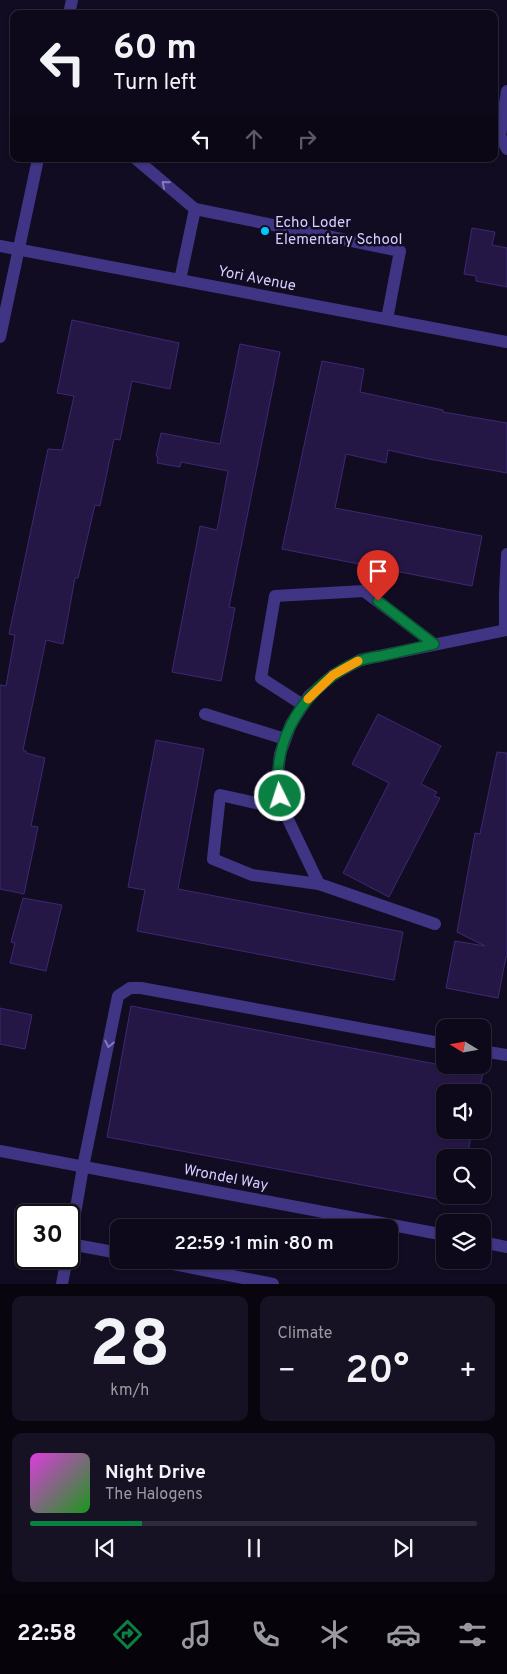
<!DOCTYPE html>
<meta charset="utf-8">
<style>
:root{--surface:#0e091a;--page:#171223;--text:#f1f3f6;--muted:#9b9aa2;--line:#2e2a39;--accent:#0b8043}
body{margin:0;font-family:Overpass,sans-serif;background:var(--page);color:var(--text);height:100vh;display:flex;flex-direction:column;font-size:19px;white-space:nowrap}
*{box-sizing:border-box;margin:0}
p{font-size:16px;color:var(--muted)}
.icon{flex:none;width:28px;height:28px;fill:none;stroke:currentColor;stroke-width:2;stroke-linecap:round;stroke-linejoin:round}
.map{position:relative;height:1284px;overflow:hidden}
.side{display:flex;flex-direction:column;gap:12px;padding:12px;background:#08050e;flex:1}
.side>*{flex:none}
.top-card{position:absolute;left:10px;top:10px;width:488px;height:152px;border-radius:10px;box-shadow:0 1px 4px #0004,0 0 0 1px var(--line);background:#0e091a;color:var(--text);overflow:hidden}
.needle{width:32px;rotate:281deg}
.tools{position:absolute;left:436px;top:1019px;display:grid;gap:10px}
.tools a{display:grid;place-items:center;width:55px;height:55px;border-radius:10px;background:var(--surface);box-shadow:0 1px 4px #0004,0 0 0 1px var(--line);font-size:25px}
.speed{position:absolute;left:15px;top:1204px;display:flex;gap:10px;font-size:25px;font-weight:700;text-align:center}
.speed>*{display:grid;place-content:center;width:65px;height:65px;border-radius:50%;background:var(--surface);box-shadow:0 1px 4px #0004,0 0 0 1px var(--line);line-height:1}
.speed .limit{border:2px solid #111;border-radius:8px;background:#fff;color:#111}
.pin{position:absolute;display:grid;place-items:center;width:42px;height:42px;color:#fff;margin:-51px -21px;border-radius:50% 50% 50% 0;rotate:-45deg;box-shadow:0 0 5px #0007}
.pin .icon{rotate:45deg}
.me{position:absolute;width:55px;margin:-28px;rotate:356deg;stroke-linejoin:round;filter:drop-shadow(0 0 4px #0008)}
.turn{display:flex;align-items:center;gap:18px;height:105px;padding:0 20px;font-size:22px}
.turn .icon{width:65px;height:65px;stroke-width:2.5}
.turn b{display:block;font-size:35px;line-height:42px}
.lanes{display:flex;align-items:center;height:48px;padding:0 20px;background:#0003;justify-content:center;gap:25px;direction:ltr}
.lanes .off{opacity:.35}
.big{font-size:38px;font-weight:600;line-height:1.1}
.side .tile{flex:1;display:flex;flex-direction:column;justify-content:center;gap:8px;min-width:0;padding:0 18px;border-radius:10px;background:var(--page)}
.side .dial{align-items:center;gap:0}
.dial b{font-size:65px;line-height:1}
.song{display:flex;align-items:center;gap:15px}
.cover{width:60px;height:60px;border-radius:8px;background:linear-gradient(135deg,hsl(300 70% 55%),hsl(120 70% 35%))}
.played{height:5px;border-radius:2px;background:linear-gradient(90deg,var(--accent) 25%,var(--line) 25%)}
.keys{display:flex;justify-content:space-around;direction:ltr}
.heat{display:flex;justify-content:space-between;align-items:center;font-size:28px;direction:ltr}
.side .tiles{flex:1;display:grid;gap:12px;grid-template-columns:1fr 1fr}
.tile:last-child{grid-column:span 2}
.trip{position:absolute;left:110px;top:1219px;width:288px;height:50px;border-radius:10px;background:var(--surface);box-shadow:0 1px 4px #0004,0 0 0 1px var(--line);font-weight:600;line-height:50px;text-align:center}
.dock{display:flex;height:80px;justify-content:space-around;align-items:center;background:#06040a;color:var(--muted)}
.dock .icon{width:35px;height:35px}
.dock .on{color:var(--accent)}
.dock b{font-size:22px;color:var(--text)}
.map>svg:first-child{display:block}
</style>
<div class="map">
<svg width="507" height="1284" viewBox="0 0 507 1284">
<rect width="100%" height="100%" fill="#120c23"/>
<g fill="#251745" stroke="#3e2872">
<path d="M472 228 495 232 492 245 507 248V287L476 281V276L464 274Z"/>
<path d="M72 320 179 343 170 389 132 381 120 440 114 439 100 506 95 505 78 578H75L63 644 46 640 23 750 26 751V753L45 758 31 826 38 827 24 894 0 889V685L6 686 15 635 9 634 48 449 62 450 74 396 57 393Z"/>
<path d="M240 344 280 352 229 607 235 608 221 681 172 672 200 526 217 530 228 471 181 462 180 467 157 463 158 457 156 456 161 433 220 444Z"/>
<path d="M322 361 364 369 360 392 443 410V412L507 423V473L429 459 388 450 386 463 346 454 335 508 482 536 472 586 282 549Z"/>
<path d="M378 714 441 746 421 784 437 792 434 796 440 798 389 897 343 873 389 783 352 764Z"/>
<path d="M156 740 204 749 178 889 403 932 394 980 137 931 145 890 128 887Z"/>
<path d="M497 752 507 753V957H506L498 998 446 988 455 941 485 946 457 932 475 833 480 834Z"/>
<path d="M23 898 62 905 46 971 10 963 15 943 11 942Z"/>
<path d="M131 1006 483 1073 479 1092H445V1130H472L467 1158H445V1195H460L458 1203 107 1137Z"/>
<path d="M0 1008 32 1015 25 1049 0 1044Z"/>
</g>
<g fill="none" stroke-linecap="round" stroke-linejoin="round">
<g stroke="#403584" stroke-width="12">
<path d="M69 14 72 0"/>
<path d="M507 91 500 136 507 149"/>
<path d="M136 159 195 209"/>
<path d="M0 246 507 342"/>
<path d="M180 280 195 209 400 251 387 319"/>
<path d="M0 337 38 159"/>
<path d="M505 630V593L507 554"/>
<path d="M303 705 261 678 275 596 364 591 434 644"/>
<path d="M205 714 285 739"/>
<path d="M283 809 220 795 213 859 252 875 319 884"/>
<path d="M435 924 319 884 283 809 277 783 280 754 291 724 309 696 333 675 360 660 507 630"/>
<path d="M482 1051 507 1055"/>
<path d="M0 1151 445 1235"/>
<path d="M482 1242 507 1247"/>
<path d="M70 1244 119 1253"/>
<path d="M69 1249 83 1167 118 996 130 988H141L445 1044"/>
<path d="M153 1260 273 1284"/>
<path d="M62 1284 67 1258"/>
</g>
</g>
<defs><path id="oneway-chevron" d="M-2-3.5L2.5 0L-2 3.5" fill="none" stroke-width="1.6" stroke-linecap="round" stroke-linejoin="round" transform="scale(1.25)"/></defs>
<g stroke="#847abb">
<use href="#oneway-chevron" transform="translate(165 184) rotate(-140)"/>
<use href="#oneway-chevron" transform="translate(109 1044) rotate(102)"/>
</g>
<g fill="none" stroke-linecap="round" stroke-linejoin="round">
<g stroke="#07532c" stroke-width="12">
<path id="route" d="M280 796C269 740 308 682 359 661 366 658 374 657 381 656 399 652 416 648 434 644L378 601"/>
</g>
<use href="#route" stroke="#0b8043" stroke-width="9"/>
<path stroke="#f59e0b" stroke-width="9" d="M308 699 333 675 358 661"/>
</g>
<circle fill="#00c7f9" stroke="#120c23" stroke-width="2" cx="265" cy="231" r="5"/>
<g text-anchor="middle" stroke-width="5" stroke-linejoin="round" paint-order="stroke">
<g font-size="15" fill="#d8ceff" stroke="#120c23" text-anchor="start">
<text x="275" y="227">Echo Loder<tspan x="275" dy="17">Elementary School</tspan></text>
</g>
<g font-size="15" fill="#d8ceff" stroke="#120c23">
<text transform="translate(257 278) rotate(11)" y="5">Yori Avenue</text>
<text transform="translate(226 1177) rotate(11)" y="5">Wrondel Way</text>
</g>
</g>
</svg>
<div class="tools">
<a><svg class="needle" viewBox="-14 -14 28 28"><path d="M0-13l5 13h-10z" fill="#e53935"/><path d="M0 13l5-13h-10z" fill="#9b9aa2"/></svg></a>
<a><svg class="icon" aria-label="sound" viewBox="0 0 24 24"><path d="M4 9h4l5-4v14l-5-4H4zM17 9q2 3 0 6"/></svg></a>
<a><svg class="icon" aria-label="search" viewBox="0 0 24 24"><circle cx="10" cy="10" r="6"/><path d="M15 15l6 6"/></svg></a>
<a><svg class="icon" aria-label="layers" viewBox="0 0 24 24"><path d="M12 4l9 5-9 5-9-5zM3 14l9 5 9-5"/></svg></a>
</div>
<div class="speed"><div class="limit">30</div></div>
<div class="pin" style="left:378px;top:601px;background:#d93025"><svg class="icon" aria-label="arrive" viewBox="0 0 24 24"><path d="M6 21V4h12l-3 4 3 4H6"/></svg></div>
<svg class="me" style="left:280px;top:796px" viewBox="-20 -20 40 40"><circle r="17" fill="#0b8043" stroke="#fff" stroke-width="3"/><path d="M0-11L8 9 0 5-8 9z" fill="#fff"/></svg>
<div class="trip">22:59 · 1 min · 80 m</div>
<div class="top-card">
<div class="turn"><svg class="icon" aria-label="left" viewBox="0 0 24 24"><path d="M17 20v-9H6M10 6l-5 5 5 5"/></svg><div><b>60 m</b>Turn left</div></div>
<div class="lanes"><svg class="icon" aria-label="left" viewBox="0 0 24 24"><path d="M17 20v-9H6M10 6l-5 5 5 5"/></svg><svg class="icon off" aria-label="ahead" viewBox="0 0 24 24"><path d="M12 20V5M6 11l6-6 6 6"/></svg><svg class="icon off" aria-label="right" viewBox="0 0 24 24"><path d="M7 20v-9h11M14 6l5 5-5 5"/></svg></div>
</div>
</div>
<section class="side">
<div class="tiles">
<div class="tile dial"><b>28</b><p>km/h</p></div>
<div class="tile"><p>Climate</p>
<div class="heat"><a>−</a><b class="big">20°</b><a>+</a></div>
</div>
<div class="tile">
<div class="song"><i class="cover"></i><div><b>Night Drive</b><p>The Halogens</p></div></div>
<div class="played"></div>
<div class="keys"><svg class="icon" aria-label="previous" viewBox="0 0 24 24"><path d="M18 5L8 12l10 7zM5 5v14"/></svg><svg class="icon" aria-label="pause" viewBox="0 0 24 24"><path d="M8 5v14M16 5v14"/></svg><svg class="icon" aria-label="next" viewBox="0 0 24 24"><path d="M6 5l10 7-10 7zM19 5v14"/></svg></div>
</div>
</div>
</section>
<nav class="dock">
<b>22:58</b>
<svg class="icon on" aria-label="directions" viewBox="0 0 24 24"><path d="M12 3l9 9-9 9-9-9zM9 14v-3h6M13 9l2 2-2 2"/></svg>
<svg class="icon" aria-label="music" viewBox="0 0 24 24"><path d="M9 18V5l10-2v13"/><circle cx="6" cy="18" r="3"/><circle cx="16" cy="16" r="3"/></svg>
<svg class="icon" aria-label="phone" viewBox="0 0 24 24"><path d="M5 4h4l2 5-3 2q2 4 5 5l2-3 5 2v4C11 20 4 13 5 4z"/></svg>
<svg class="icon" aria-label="climate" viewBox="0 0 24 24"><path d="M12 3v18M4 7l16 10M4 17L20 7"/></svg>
<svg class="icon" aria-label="car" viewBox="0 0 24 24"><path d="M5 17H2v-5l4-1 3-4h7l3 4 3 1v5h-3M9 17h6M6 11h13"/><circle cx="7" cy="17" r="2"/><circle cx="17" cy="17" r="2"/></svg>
<svg class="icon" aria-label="filters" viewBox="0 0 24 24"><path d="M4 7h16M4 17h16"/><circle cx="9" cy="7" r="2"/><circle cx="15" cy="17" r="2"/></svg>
</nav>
